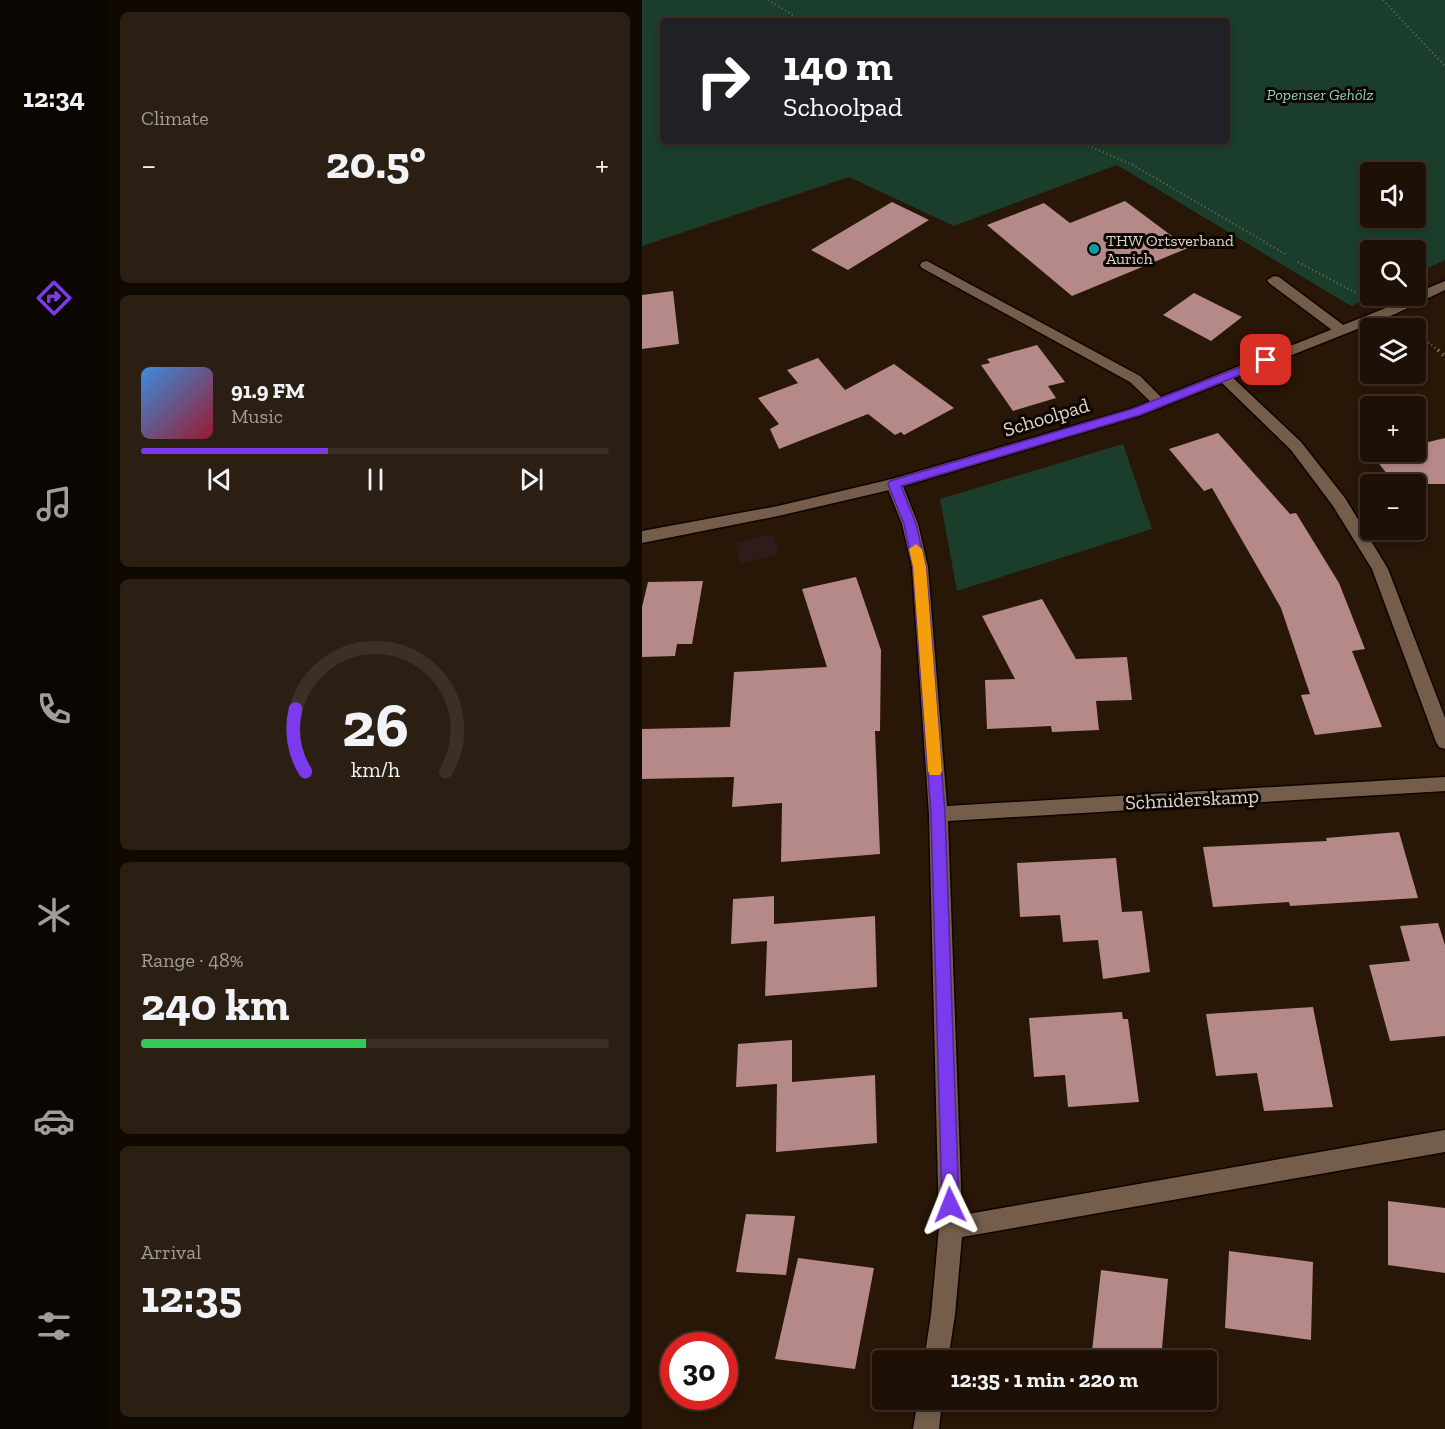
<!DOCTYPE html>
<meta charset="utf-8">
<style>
:root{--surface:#1e1004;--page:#2b1e13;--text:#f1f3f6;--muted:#a19d9a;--line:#3c3026;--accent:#7c3aed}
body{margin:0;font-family:"Zilla Slab",serif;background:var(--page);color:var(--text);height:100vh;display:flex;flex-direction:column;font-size:22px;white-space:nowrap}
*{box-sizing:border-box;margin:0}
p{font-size:20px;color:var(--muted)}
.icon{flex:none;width:33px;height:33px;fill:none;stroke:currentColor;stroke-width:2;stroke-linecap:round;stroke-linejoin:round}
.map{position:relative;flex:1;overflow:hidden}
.panel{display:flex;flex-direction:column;gap:12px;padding:12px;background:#100902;width:534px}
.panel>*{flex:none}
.hud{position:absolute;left:18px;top:18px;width:570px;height:126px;border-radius:6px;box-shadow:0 3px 9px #0003,0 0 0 2px var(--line);background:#202124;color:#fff;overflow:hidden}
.controls{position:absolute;left:718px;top:162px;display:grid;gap:12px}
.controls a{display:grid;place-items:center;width:66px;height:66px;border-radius:6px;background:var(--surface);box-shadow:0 3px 9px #0003,0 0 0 2px var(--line);font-size:30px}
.speed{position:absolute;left:18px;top:1332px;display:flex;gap:12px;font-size:30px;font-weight:700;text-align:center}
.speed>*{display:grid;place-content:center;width:78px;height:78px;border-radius:50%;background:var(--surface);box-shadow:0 3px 9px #0003,0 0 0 2px var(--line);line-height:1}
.speed .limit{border:9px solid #d22;background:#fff;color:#111}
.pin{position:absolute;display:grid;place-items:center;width:51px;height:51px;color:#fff;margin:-26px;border-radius:12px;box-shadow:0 3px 9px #0006}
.me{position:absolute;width:66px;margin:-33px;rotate:358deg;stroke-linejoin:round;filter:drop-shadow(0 0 4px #0008)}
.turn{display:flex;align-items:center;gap:21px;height:126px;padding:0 24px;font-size:27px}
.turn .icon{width:78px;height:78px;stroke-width:2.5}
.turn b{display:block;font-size:42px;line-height:51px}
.big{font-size:45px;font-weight:800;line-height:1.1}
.panel .tile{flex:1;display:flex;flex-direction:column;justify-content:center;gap:9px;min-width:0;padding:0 21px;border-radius:9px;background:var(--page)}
.panel .dial{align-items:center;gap:0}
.dial svg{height:156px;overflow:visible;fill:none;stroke:var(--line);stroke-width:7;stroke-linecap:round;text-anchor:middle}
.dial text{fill:var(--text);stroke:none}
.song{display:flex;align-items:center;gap:18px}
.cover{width:72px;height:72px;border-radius:9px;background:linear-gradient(135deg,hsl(210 70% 55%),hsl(350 70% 35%))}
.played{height:6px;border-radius:3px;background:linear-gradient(90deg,var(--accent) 40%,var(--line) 40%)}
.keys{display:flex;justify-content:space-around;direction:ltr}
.heat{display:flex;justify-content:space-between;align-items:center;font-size:33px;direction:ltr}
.charge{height:9px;border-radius:4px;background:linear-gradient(90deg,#34c759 48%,var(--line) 0)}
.trip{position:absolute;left:230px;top:1350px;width:345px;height:60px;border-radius:6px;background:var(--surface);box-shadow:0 3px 9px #0003,0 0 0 2px var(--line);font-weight:800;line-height:60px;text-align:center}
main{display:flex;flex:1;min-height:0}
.menu{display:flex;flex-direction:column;width:108px;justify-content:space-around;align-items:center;background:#0c0602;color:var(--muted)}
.menu .icon{width:42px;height:42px}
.menu .on{color:var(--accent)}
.menu b{font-size:27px;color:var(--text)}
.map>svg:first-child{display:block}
</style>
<main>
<nav class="menu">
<b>12:34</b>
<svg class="icon on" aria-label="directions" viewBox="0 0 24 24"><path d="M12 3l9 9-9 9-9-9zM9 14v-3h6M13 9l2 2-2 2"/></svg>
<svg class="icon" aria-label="music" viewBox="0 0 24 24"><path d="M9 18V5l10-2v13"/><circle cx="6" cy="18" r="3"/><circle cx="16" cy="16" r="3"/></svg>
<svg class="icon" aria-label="phone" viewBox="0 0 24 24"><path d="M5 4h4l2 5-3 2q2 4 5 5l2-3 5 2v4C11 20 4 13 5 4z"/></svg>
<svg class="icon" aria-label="climate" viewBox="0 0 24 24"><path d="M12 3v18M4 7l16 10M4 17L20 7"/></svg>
<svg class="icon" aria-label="car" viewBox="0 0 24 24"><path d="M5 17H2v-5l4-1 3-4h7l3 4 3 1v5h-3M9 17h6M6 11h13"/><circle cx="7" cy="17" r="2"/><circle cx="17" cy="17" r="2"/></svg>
<svg class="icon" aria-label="filters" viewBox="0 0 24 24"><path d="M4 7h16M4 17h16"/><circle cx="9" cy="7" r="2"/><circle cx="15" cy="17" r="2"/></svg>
</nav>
<section class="panel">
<div class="tile"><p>Climate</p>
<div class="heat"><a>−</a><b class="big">20.5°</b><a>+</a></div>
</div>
<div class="tile">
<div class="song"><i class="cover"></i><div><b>91.9 FM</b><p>Music</p></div></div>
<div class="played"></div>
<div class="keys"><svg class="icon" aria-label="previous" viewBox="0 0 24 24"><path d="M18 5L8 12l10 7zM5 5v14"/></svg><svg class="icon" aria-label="pause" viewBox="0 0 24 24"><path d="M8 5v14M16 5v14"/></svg><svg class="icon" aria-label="next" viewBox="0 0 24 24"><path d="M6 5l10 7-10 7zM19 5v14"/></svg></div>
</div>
<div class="tile dial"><svg viewBox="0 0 100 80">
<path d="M14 69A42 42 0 1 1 86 69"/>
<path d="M14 69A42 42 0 0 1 9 37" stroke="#7c3aed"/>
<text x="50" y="56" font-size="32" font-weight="700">26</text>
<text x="50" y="72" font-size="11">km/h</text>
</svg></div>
<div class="tile"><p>Range · 48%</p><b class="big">240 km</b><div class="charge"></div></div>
<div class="tile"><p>Arrival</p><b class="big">12:35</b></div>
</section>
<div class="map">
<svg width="803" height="1429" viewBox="0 0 803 1429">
<rect width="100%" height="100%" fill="#281606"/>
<path fill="#2f1c1a" d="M130 534 137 554 99 563 93 543Z"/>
<g fill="#1a3d2c" fill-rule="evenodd">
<path d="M0 0H803V260L774 274V250H729L730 296 709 306 475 165 312 226 207 177 0 246ZM21 21H585V141H21ZM729 172H774V218H729Z"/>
<path d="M481 444 510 529 315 591 298 499Z"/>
</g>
<g fill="#b58987">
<path d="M483 201 546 248 430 296 345 225 402 203 428 223Z"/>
<path d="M250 202 287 220 206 270 169 250Z"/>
<path d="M31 291 37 344 0 349V295Z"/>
<path d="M552 293 600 317 569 341 521 315Z"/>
<path d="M395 345 423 382 406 386 414 398 371 411 339 365 348 363 345 359Z"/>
<path d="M176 358 203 390 252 364 312 408 262 435 259 432 253 435 226 414 137 449 128 429 137 424 116 398 156 383 145 370Z"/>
<path d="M576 433 648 514 654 513 697 583 723 649 710 651 740 727 673 735 659 695 668 694 639 608 570 488 562 491 527 449Z"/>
<path d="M803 438V484H753L731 456 747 452H774V445Z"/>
<path d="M214 577 239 650 238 731H233L238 854 139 862 140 803 90 807 92 777 0 779V729L88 727 92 672 185 667 160 589Z"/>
<path d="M61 581 50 644H35L33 656 0 657V607L6 582Z"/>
<path d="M400 599 434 659 485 657 490 700 454 701 457 730 410 732 409 726 345 729 343 680 373 679 340 616Z"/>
<path d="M757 832 776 898 648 906 647 902 571 907 561 847 685 841 684 838Z"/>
<path d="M474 858 480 912 500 911 508 972 461 979 456 940 421 942 418 915 378 917 375 863Z"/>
<path d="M132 896V924L233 916 235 987 123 996 125 941 89 944 91 899Z"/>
<path d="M796 923 803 945V1036L748 1041 727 965 768 961 758 926Z"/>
<path d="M671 1007 691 1107 622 1111 615 1073 574 1076 564 1014Z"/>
<path d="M480 1012 481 1019H486L497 1102 426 1107 423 1075 392 1077 387 1018Z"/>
<path d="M150 1040V1082L233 1075 235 1143 134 1152 135 1084 94 1087 96 1044Z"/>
<path d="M746 1201 803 1208V1273L746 1265Z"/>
<path d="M104 1214 153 1216 144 1275 94 1272Z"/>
<path d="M587 1251 671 1262 669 1340 583 1328Z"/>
<path d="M156 1258 232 1268 213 1369 133 1359Z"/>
<path d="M459 1270 526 1279 519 1360H449Z"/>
</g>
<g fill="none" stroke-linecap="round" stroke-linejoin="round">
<g stroke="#100300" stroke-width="3">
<g id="service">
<path d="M285 261 498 376 525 403 518 408 513 406 488 382 280 268 278 265 280 262Z"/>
<path d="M632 276 637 277 704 327 706 330 704 333H694L627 283 625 280Z"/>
</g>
</g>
<g stroke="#100300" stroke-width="3">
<g id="minor">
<path d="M583 373 588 375 659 442 703 498 746 569 803 718V749L797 747 794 742 730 569 691 506 649 450 578 381 576 378 578 375Z"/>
<path d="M252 479 258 480 260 484 276 524 286 567 305 806 803 777V791L306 821 320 1215 803 1130V1152L320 1237 313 1315 306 1360H282L289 1315 297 1228 287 814 270 567 260 524 244 484 246 480Z"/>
<path d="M276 1400H300L297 1429H271Z"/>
</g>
</g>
<g stroke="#100300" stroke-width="3">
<path id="tertiary" d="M803 281V290L753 314 499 415 252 489 136 516 0 543V531L136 506 250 479 489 409 774 296V293Z"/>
</g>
<g stroke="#7b6b5d" stroke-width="2" stroke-dasharray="1 3" stroke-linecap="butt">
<path d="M126 0 161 21"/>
<path d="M741 0 803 66"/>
<path d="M435 141 491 165 645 255"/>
<path d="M656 262 718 295"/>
<path d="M774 332 798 352"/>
</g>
<path stroke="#7b6b5d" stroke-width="4" stroke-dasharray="1.5 4.5" stroke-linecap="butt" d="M796 350 803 356"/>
<use href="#service" fill="#745e4b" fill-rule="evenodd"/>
<use href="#minor" fill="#745e4b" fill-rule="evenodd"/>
<use href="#tertiary" fill="#745e4b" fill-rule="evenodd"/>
</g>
<path fill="#7c3aed" stroke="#51269a" stroke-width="1.5" d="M624 357 630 360 628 363 498 415 259 486 274 524 284 567 303 814 317 1205 314 1211 308 1214 302 1211 300 1205 289 814 271 567 262 524 246 484 248 481 490 409Z"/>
<path fill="#f59e0b" d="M274 544 280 549 284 567 300 771 298 775H288L286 771 271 567 267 549Z"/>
<circle fill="#0f9aa8" stroke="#0b0501" stroke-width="2" cx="452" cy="249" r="6"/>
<g text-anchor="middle" stroke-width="6" stroke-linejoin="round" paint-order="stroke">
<g font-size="16" font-style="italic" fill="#8fd2ae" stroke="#0b0501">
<text x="678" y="100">Popenser Gehölz</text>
</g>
<g font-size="16" fill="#e1d4c9" stroke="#0b0501" text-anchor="start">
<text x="464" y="246">THW Ortsverband<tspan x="464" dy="18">Aurich</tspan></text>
</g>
<g font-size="20" fill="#e1d4c9" stroke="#0b0501">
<text transform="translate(404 417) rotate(-17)" y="7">Schoolpad</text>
<text transform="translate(550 799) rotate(-3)" y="7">Schniderskamp</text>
</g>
</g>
</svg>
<div class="controls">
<a><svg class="icon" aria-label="sound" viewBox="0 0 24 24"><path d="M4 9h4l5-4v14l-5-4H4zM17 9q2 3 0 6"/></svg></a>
<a><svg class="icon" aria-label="search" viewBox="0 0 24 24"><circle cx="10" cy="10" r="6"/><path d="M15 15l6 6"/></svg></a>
<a><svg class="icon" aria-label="layers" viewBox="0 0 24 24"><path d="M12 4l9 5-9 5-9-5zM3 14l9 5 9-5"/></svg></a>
<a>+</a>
<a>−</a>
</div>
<div class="speed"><div class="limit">30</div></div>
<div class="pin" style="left:624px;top:360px;background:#d93025"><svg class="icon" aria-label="arrive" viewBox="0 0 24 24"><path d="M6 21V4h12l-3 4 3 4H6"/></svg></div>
<svg class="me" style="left:308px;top:1205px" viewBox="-20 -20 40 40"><path d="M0-17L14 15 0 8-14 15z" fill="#7c3aed" stroke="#fff" stroke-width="4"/></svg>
<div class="trip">12:35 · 1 min · 220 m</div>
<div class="hud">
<div class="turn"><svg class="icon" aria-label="right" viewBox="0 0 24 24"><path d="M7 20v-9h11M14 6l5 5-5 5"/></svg><div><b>140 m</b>Schoolpad</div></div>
</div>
</div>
</main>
